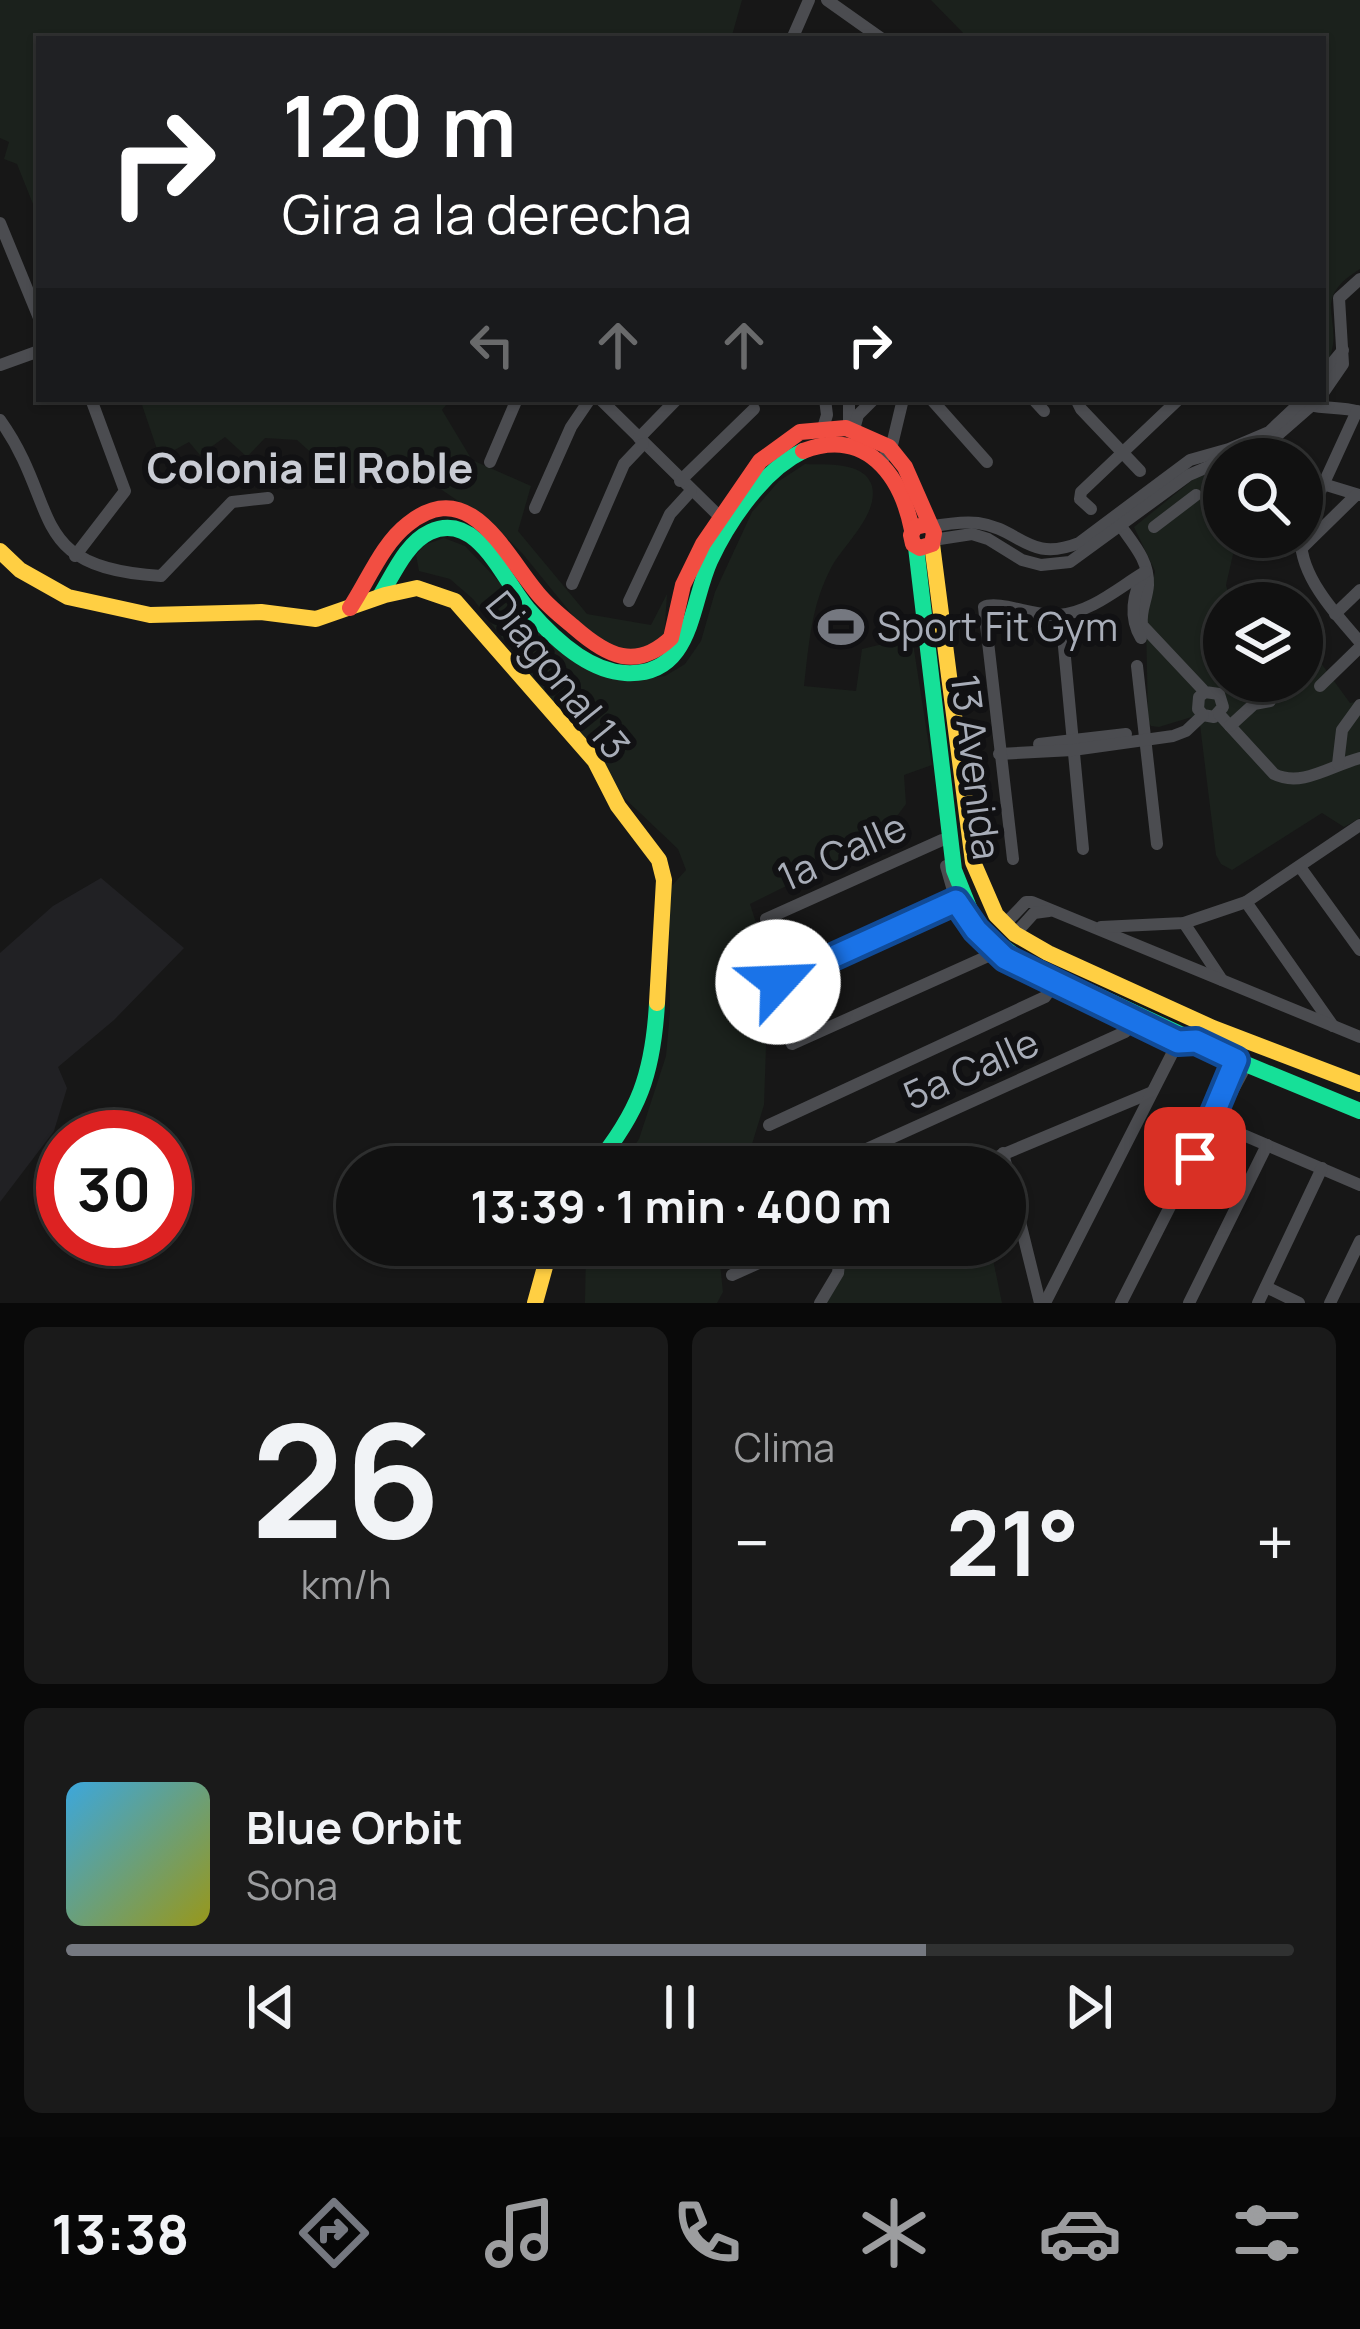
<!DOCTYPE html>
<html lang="es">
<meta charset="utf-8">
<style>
:root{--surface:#111;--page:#1a1a1a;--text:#f1f3f6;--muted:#9c9d9f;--line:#303131;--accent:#757880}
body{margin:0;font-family:Manrope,sans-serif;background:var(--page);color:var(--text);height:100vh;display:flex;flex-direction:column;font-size:45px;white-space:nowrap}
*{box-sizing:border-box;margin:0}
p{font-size:39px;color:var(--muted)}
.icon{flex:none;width:66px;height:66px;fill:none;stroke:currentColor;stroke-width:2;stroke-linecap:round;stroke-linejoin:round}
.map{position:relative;height:1303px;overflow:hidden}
.side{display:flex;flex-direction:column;gap:24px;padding:24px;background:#090909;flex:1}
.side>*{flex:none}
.hud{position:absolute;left:36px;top:36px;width:1290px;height:366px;border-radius:0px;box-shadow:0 3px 9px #0004,0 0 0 3px var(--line);background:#202124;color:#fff;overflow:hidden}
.buttons{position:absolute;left:1203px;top:438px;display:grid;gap:24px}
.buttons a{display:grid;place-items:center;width:120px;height:120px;border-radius:50%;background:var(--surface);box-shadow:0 3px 9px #0004,0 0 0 3px var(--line);font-size:60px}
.speed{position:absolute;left:36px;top:1110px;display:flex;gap:24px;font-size:60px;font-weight:700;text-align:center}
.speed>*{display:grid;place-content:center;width:156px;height:156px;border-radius:50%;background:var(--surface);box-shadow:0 3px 9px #0004,0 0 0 3px var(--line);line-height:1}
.speed .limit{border:18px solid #d22;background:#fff;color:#111}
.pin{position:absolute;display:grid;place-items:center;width:102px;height:102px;color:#fff;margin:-51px;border-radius:24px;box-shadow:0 6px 18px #0006}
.me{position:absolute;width:132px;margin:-66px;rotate:65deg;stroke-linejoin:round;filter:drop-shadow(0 0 9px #0008)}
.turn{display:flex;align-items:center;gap:42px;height:252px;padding:0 48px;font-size:54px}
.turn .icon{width:156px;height:156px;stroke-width:2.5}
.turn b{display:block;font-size:84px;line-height:102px}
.lanes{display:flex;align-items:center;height:114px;padding:0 48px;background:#0003;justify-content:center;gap:60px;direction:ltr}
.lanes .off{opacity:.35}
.big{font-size:90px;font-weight:700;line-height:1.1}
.side .widget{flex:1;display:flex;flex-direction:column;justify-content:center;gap:18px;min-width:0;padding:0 42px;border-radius:18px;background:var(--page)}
.side .dial{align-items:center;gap:0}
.dial b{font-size:156px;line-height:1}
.song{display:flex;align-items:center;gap:36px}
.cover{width:144px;height:144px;border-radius:18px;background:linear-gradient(135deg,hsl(200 70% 55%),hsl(60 70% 35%))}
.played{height:12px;border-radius:6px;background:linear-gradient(90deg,var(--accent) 70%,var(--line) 70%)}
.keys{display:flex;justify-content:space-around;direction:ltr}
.heat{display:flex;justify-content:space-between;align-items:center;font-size:66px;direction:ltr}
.side .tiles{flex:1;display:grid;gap:24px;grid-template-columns:1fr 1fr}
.widget:last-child{grid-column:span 2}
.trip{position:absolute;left:336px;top:1146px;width:690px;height:120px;border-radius:60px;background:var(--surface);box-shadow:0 3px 9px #0004,0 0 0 3px var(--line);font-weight:700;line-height:120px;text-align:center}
.tab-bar{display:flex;height:192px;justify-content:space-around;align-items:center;background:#070707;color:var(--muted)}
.tab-bar .icon{width:84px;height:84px}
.tab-bar .active{color:var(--accent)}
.tab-bar b{font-size:54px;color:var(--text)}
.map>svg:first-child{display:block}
</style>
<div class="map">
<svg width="1360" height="1303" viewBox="0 0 1360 1303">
<rect width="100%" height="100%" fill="#171717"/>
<path fill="#212124" d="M101 878 184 948 114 1020 58 1067 67 1088 54 1131 0 1202V953L53 906Z"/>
<g fill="#1b211c">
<path d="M0 0H742L731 39H39V219L17 164 4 159 9 142 0 138Z"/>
<path d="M931 0H1360V269C1303 304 1353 323 1323 370V39L966 36Z"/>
<path d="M140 399H451L442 410 472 460 531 486 518 531 587 614 651 625 667 594 664 639 639 653 613 648 592 639 522 553 495 526 442 490 430 476 414 473 383 485 345 483 297 440 265 438 247 457 225 437 200 455 189 442 160 458Z"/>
<path d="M805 464C825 465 865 461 872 486 879 515 843 545 831 568 811 606 809 644 804 686L856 691 862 649 912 637 932 765 904 775 906 804 897 816 899 830 750 904 760 935 767 1018 764 1105 745 1167H609L628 1155 639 1139 666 1056 670 1012 669 889 686 870 678 849 619 793 473 599 450 579 419 571 416 555 424 545 444 538 465 546 553 638 635 680 665 676 685 664 701 641 715 592 752 512 779 481Z"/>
<path d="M1224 470V537H1237L1226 585 1231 603H1224V681H1302V637L1350 703 1360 701V818L1344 827 1322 813 1232 870 1221 864 1216 855 1200 725 1195 716 1159 727 1151 726 1148 721 1146 622 1155 571 1134 527 1195 478Z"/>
<path d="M586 1245H718L723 1292 717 1303H585Z"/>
<path d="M847 1245H990L1002 1303H826L841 1277Z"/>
</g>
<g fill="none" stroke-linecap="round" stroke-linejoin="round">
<g stroke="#4b4c50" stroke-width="12">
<path d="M827 0 882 39"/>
<path d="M792 39 809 0"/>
<path d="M0 223 39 318"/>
<path d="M0 365 39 351"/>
<path d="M1323 374 1343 350"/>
<path d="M1323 393 1343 364 1339 298 1360 279"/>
<path d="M600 399 723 520"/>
<path d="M849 399V426"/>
<path d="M931 399 987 462"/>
<path d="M1033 399 1044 411"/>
<path d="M1081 399 1078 403 1081 409 1140 471"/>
<path d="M1293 399C1312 411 1338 405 1360 412"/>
<path d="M0 420C62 507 24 568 161 576L232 502 268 498"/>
<path d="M823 428 827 415 825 399"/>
<path d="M853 433 858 415 874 399"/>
<path d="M639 438 677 399"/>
<path d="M1227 459 1272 440 1319 399"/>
<path d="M490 462 517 399"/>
<path d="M880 462 891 449 903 399"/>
<path d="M680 481 754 409"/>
<path d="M1323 484 1359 495"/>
<path d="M535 508 571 427 590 399"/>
<path d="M1091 509 1080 499 1081 492 1179 399"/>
<path d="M1118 522C1132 543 1149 559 1148 585 1147 600 1140 610 1142 625L1205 692 1219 694 1223 707 1214 717 1203 715 1198 709 1199 697 1205 692"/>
<path d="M929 527C945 524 963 521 978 523 1021 529 1028 563 1079 543L1190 460 1229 449 1269 432 1304 399"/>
<path d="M1154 527 1196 495"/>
<path d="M1302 531 1357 411"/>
<path d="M1301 537C1299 575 1336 615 1360 642"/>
<path d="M933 540 972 534 988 539 1022 560 1041 565 1070 562 1189 475 1224 460"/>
<path d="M1301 549 1356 495"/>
<path d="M75 556 125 491 91 399"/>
<path d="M572 584 624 464 643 444"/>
<path d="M629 601 670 514 691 491"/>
<path d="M1335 614 1360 590"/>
<path d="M1061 615 1083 849"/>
<path d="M1141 638C1129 618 1132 593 1145 573"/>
<path d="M1137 666 1157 844"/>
<path d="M1320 686 1360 647"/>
<path d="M1219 714 1274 774C1302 788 1332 765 1360 758"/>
<path d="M1230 726 1254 704 1270 701"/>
<path d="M1039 744 1126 734"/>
<path d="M999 754 1073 750 1173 736 1186 731 1203 715"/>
<path d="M1338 764 1342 730 1360 705"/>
<path d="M1013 859 984 607C998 600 1037 617 1059 615 1092 612 1118 588 1145 572"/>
<path d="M946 866 956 901 968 918"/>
<path d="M1300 867 1360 950"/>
<path d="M1246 902 1333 1026"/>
<path d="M766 919 942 840"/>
<path d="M1184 923 1222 980"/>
<path d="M1004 925 1026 902H1032L1360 1037"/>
<path d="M1101 927 1184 923 1246 902 1360 825"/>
<path d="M1015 934 1034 913 1049 911"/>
<path d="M778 982 956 901"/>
<path d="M792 1044 997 952"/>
<path d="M1218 1110 1227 1101 1247 1064"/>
<path d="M1213 1122 1360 1185"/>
<path d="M769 1125 1045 997 1055 983"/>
<path d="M1003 1153 1040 1303"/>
<path d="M827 1167 1125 1032 1135 1019"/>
<path d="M973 1167 1150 1093"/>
<path d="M732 1275 799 1245"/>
<path d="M1266 1287 1299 1303"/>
<path d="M820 1303 838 1273 841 1245"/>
<path d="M1045 1303 1178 1042"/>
<path d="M1121 1303 1213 1122 1218 1098 1236 1060"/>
<path d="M1189 1303 1267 1145"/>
<path d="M1258 1303 1322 1168"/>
<path d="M1330 1303 1360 1241"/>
</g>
<g stroke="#16e098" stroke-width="16">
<path d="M916 547 954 870 972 915 986 934 1019 959 1236 1060 1360 1111"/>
<path d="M380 596C393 575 406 543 430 532 478 510 504 582 528 609 552 637 587 671 625 673 693 677 690 605 710 561 728 522 763 470 803 451"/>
<path d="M594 1167C639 1112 653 1074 657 1003"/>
</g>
<g stroke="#ffcf43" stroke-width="16">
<path d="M932 544 973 862 996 915 1015 934 1048 953 1213 1028 1360 1084"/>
<path d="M0 551 20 570 68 597 150 615 261 612 316 619 385 595 417 588 455 601 595 761 618 806 659 860 664 880 657 1003"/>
<path d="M535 1303 551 1245"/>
</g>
<g stroke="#f24e42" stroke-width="16">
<path d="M803 451C866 427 901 475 912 530"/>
<path d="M350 608C368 581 382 544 408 524 468 476 502 549 535 590 546 605 561 616 575 628 607 656 636 671 671 638L683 585 703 544 760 461 800 432 846 428 889 447 905 467 934 533 932 544 920 548 913 544 911 535 915 527 924 525"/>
</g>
</g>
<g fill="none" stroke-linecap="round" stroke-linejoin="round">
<g stroke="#114b97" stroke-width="30">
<path id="route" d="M778 982 956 901 976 930 1005 958 1178 1042 1196 1041 1236 1060 1195 1158"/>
</g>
<use href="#route" stroke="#1a73e8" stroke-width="21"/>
</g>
<defs>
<g id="stadium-bare" transform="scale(3.6)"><path d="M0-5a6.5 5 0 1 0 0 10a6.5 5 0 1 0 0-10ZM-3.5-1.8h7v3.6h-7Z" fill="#757880" stroke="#111113" stroke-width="2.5" paint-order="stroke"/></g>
</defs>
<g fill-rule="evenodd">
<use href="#stadium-bare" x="841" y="627"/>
</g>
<g text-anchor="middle" stroke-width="12" stroke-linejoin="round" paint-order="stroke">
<g font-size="39" fill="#a8adb8" stroke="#111113" text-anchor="start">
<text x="877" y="641">Sport Fit Gym</text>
</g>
<g font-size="39" fill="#a8adb8" stroke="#111113">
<text transform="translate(558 675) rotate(51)" y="14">Diagonal 13</text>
<text transform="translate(976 767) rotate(83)" y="14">13 Avenida</text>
<text transform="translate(842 852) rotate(-24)" y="14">1a Calle</text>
<text transform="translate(971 1069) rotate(-24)" y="14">5a Calle</text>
</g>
<g font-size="42" font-weight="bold" fill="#c9ccd4" stroke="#111113">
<text x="310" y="483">Colonia El Roble</text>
</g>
</g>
</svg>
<div class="buttons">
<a><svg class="icon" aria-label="search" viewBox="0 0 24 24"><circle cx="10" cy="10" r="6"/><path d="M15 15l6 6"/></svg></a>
<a><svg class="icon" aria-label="layers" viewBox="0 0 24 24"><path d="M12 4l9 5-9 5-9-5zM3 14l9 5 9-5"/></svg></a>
</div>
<div class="speed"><div class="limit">30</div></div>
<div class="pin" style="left:1195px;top:1158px;background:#d93025"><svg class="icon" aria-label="arrive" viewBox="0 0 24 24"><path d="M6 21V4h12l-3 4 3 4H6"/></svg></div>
<svg class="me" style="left:778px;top:982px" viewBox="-20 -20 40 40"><circle r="19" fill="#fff"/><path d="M0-13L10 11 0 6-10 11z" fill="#1a73e8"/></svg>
<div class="trip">13:39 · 1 min · 400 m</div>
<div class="hud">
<div class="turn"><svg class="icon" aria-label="right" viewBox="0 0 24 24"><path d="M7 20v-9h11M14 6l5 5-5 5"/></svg><div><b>120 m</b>Gira a la derecha</div></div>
<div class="lanes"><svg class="icon off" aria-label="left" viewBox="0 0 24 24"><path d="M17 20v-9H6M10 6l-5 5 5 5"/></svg><svg class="icon off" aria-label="ahead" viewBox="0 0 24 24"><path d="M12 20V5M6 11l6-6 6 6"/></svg><svg class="icon off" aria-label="ahead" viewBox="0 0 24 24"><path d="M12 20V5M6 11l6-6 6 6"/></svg><svg class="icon" aria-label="right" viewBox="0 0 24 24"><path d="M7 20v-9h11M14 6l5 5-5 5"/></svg></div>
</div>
</div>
<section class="side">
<div class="tiles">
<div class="widget dial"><b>26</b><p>km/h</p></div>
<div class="widget"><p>Clima</p>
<div class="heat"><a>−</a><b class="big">21°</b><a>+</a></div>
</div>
<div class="widget">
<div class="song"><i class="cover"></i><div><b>Blue Orbit</b><p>Sona</p></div></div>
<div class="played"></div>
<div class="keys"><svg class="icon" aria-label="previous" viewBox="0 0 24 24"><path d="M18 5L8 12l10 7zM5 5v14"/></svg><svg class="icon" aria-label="pause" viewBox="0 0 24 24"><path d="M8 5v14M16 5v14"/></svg><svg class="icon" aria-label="next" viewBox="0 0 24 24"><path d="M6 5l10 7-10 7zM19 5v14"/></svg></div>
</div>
</div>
</section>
<nav class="tab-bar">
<b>13:38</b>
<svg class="icon active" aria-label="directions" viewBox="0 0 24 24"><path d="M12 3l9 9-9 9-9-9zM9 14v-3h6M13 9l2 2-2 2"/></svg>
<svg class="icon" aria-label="music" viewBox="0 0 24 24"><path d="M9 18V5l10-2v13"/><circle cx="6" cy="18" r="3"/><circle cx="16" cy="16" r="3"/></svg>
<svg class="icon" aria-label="phone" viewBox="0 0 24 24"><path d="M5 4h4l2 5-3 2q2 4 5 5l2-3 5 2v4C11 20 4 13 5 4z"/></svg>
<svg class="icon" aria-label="climate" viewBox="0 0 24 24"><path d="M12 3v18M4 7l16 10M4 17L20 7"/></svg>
<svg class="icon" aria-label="car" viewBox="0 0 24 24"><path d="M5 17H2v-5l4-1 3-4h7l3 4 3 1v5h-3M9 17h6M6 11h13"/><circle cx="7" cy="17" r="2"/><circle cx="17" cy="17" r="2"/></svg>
<svg class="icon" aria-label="filters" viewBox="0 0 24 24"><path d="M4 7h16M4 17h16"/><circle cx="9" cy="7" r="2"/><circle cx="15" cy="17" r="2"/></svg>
</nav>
